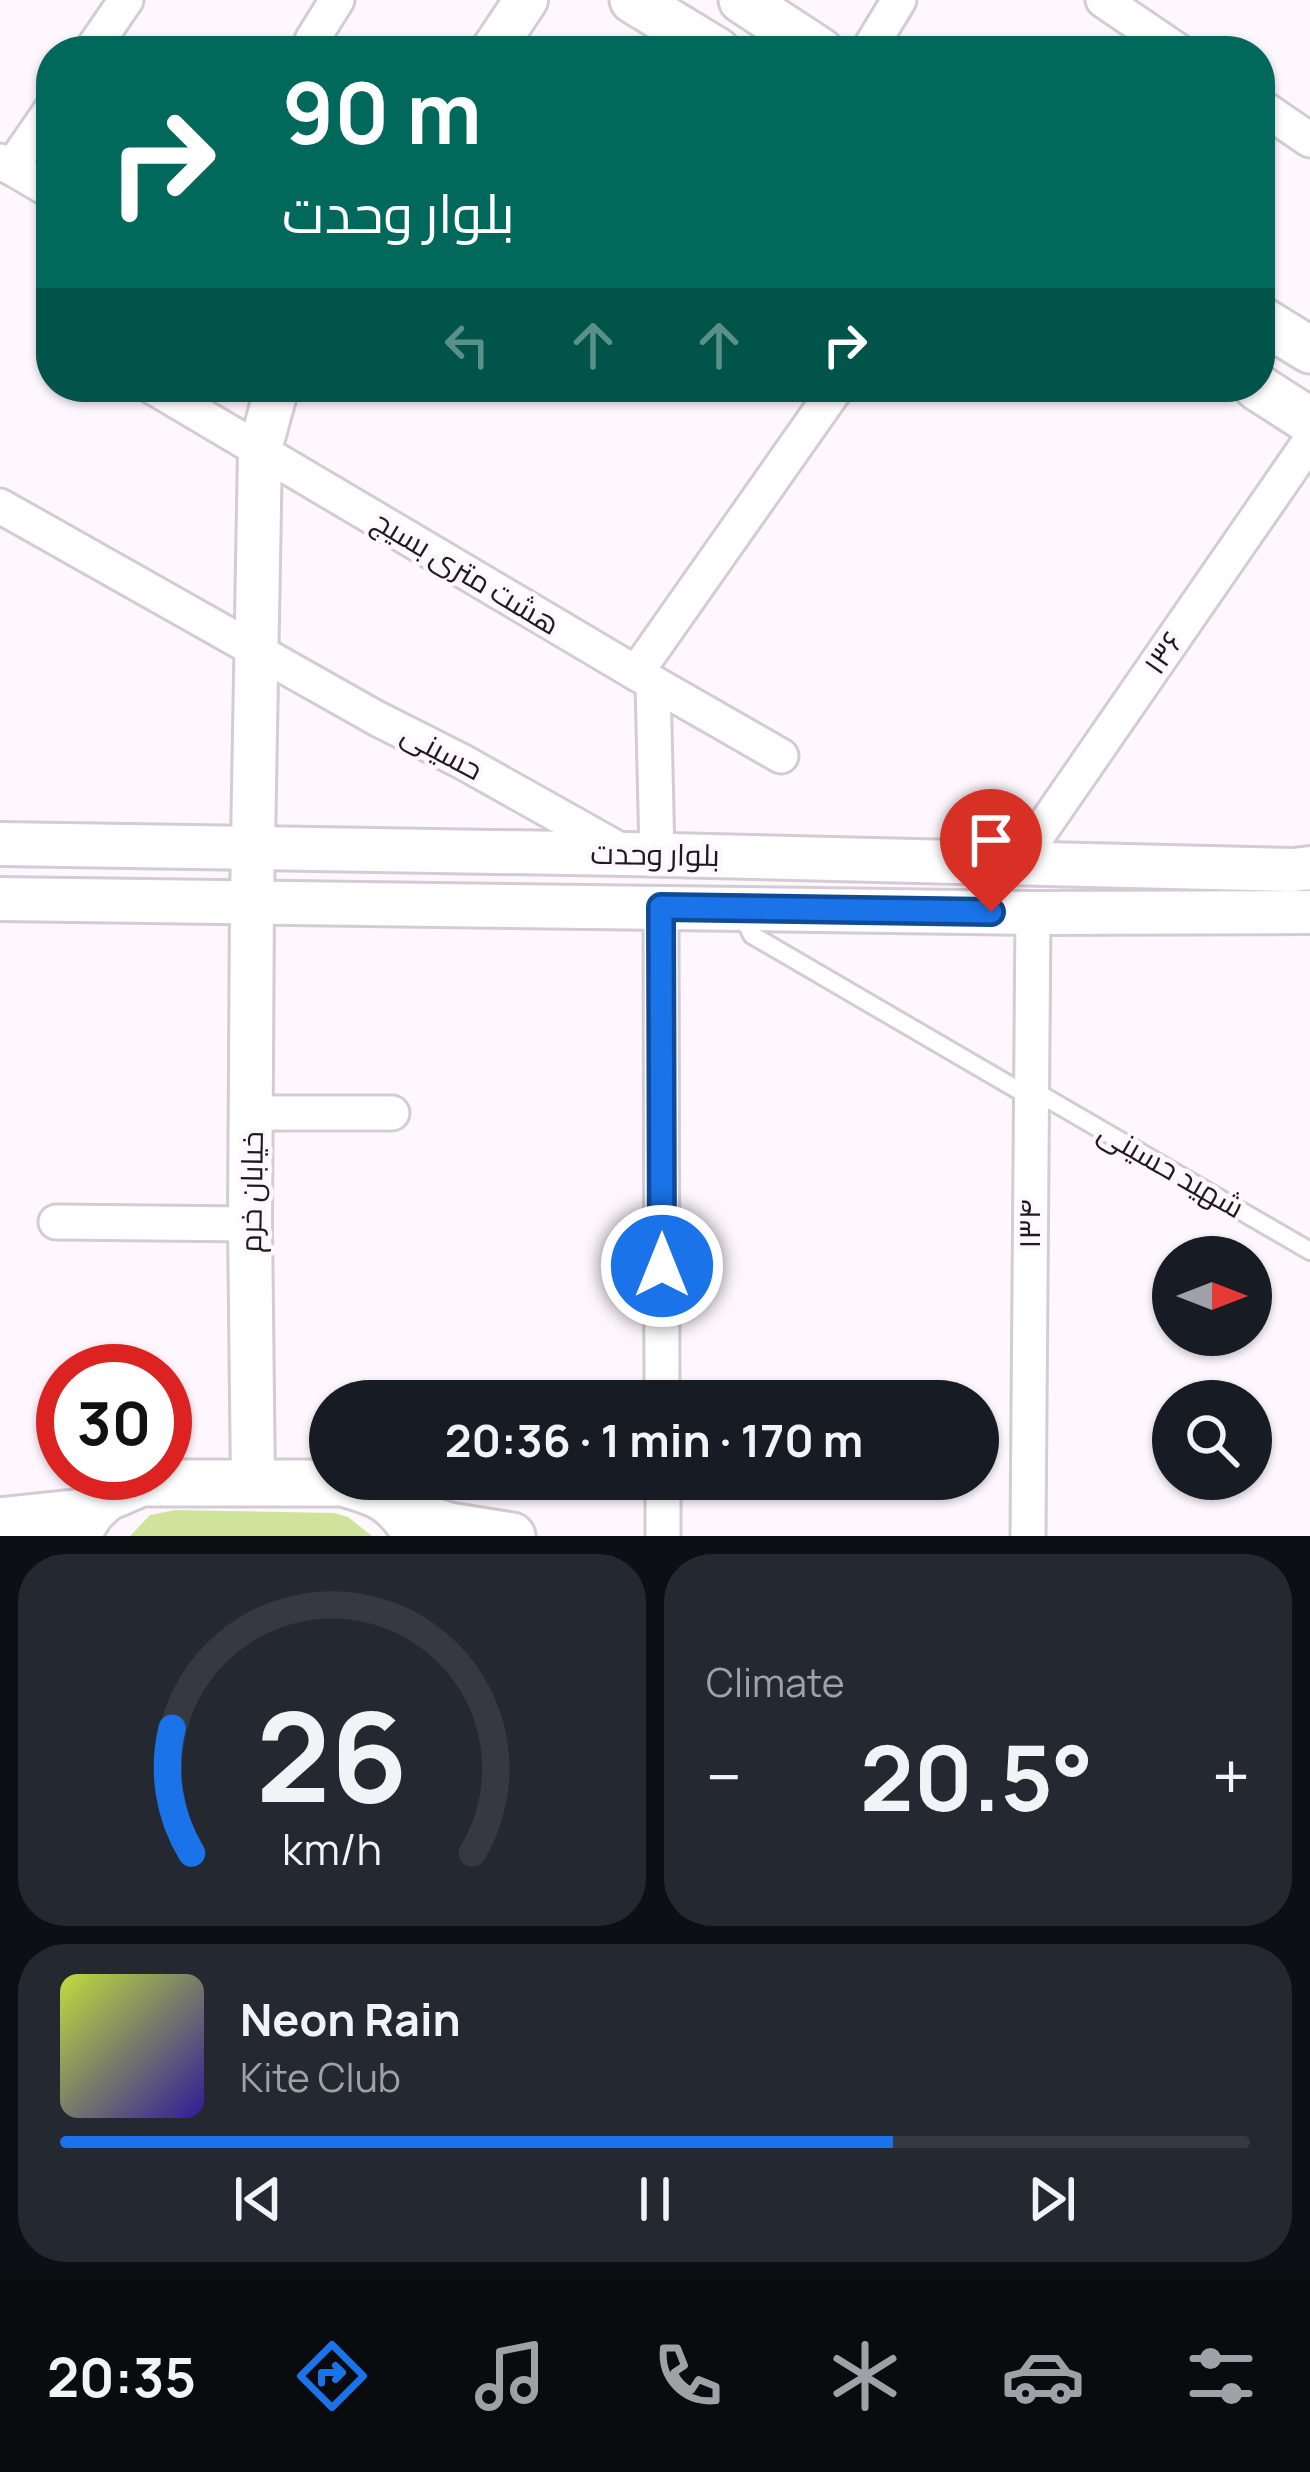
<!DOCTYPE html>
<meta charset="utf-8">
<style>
:root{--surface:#171b24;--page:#242831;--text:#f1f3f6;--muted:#9ea1a6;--line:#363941;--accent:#1a73e8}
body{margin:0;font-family:Manrope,Cairo,sans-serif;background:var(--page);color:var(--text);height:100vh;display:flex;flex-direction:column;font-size:45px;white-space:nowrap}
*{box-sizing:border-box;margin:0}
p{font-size:39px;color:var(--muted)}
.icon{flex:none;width:66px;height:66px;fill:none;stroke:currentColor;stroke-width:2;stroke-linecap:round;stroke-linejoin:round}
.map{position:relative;height:1536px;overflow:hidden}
.side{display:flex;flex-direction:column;gap:18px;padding:18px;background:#0d0f14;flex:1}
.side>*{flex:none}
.hud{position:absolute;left:36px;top:36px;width:1239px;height:366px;border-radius:48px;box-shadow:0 3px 9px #0004;background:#00695c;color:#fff;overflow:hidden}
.needle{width:78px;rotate:90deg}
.tools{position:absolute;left:1152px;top:1236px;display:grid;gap:24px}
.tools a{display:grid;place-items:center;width:120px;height:120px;border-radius:50%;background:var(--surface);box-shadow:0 3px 9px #0004;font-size:60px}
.speed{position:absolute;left:36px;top:1344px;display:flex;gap:24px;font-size:60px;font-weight:700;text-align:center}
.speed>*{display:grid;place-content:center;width:156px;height:156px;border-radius:50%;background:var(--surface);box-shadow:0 3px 9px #0004;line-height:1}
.speed .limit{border:18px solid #d22;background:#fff;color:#111}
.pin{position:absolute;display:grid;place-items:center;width:102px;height:102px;color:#fff;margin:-123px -51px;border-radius:50% 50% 50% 0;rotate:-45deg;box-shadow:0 0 12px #0007}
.pin .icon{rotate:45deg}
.me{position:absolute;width:132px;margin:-66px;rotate:0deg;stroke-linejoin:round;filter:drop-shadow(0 0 9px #0008)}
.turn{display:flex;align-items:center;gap:42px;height:252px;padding:0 48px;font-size:54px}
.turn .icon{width:156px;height:156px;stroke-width:2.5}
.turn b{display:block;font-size:84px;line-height:102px}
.lanes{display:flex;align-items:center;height:114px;padding:0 48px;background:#0003;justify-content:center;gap:60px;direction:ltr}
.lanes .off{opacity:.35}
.big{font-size:90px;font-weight:700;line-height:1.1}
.side .tile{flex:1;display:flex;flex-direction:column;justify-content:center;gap:18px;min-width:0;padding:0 42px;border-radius:48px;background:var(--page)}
.side .dial{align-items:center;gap:0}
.dial svg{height:312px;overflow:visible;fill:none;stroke:var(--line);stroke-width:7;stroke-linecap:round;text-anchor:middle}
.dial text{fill:var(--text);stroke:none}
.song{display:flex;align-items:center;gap:36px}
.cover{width:144px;height:144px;border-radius:18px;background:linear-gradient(135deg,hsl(70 70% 55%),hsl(250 70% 35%))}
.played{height:12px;border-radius:6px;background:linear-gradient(90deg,var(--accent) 70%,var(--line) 70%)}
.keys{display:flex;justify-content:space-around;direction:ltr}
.heat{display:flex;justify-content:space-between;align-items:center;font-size:66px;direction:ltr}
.side .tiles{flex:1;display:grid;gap:18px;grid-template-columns:1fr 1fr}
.tile:last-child{grid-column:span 2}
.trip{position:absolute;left:309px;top:1380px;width:690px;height:120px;border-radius:60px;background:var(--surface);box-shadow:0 3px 9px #0004;font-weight:700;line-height:120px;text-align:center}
.tabs{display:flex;height:192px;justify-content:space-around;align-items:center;background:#090b0e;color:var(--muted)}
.tabs .icon{width:84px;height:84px}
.tabs .on{color:var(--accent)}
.tabs b{font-size:54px;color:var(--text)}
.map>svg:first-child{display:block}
</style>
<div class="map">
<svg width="1310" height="1536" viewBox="0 0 1310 1536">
<rect width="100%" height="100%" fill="#fef8fe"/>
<path fill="#d0e39b" d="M175 1510 334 1513 348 1517 372 1536H130L150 1515Z"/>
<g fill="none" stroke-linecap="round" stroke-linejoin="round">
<g stroke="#d4ccd4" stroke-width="22">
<g id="service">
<path d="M741 913 752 935 1030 1097"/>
<path d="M1031 1089 1310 1251"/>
</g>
</g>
<g stroke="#d4ccd4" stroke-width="39">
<g id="minor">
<path d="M1103 0 1178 51"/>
<path d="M312 40 337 0"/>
<path d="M91 51 126 0"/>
<path d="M868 51 899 0"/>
<path d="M1260 106 1310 140"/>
<path d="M0 161 51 191"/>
<path d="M11 168 51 110"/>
<path d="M153 387 636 673 781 756"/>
<path d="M0 506 376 718 463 762 627 854"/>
<path d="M636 673 837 387"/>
<path d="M653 683 657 854"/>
<path d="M1018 864 1310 441"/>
<path d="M661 907 662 1401"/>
<path d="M253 1113H392"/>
<path d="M56 1222 250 1224"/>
<path d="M663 1479V1536"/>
<path d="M1028 1536 1033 913"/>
</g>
</g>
<g stroke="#d4ccd4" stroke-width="48">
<g id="tertiary">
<path d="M492 51 526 0"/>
<path d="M0 844 627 854 1293 870 1310 868"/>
<path d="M0 899 1033 913 1310 912"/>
<path d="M253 1483 250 1224 252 901 260 449 277 387"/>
</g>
</g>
<g stroke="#d4ccd4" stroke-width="51">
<g id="secondary">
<path d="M633 0 717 51"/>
<path d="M742 0 820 51"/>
<path d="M1260 319 1310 350"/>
<path d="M1257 387 1310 421"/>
<path d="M400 1509 449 1526 512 1536"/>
<path d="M0 1521 92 1511"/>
<path d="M76 1536 92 1511 106 1498 141 1483H342C384 1494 394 1500 418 1536"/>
</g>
</g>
<use href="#service" stroke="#fff" stroke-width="16"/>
<use href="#minor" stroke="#fff" stroke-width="33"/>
<use href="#tertiary" stroke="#fff" stroke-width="42"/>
<use href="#secondary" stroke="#fff" stroke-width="45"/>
</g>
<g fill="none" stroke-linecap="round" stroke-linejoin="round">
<g stroke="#114b97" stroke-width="30">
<path id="route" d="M662 1266 661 907 991 912"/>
</g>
<use href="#route" stroke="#1a73e8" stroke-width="21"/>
</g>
<g text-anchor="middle" stroke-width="9" stroke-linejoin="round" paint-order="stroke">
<g font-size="30" fill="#1e1b1e" stroke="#fef8fe">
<text transform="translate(466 573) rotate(31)" y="10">هشت متری بسیج</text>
<text transform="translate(1164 653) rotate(-55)" y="10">۱۳۶</text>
<text transform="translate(442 752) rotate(28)" y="10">حسینی</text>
<text transform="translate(655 855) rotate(1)" y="10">بلوار وحدت</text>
<text transform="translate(1171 1170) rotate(30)" y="10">شهید حسینی</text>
<text transform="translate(252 1192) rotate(-89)" y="10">خیابان خرم</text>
<text transform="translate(1030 1224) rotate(-90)" y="10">۱۳۴</text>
</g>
</g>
</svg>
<div class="tools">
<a><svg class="needle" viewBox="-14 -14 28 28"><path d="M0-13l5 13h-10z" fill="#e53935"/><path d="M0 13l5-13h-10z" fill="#9ea1a6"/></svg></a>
<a><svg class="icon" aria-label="search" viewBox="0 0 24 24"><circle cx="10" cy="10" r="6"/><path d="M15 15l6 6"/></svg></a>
</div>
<div class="speed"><div class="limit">30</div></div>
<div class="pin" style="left:991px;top:912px;background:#d93025"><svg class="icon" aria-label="arrive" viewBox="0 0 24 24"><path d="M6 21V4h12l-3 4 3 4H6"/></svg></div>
<svg class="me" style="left:662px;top:1266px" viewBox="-20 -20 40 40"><circle r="17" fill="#1a73e8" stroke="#fff" stroke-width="3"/><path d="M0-11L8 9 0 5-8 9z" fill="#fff"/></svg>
<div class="trip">20:36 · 1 min · 170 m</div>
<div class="hud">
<div class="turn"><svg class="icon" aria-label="right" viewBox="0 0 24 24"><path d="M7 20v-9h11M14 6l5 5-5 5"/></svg><div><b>90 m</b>بلوار وحدت</div></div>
<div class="lanes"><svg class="icon off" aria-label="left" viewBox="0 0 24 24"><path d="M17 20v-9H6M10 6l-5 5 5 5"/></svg><svg class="icon off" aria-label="ahead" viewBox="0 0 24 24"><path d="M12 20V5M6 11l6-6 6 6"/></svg><svg class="icon off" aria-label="ahead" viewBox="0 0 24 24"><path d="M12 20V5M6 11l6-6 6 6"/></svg><svg class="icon" aria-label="right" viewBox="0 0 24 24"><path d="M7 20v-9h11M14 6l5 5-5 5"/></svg></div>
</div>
</div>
<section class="side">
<div class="tiles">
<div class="tile dial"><svg viewBox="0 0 100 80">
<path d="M14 69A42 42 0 1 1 86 69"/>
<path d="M14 69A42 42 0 0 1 9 37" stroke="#1a73e8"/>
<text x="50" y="56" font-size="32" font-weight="700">26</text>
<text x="50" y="72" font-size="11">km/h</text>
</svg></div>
<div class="tile"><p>Climate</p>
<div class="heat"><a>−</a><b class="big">20.5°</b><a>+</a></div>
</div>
<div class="tile">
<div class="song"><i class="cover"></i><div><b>Neon Rain</b><p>Kite Club</p></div></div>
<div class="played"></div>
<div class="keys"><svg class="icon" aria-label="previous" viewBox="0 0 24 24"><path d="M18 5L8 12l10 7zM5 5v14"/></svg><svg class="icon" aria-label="pause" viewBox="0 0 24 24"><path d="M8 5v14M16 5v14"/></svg><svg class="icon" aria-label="next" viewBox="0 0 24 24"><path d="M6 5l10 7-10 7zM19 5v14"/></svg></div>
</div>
</div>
</section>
<nav class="tabs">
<b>20:35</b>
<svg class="icon on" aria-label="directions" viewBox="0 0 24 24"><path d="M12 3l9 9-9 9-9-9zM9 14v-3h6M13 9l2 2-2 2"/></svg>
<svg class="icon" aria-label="music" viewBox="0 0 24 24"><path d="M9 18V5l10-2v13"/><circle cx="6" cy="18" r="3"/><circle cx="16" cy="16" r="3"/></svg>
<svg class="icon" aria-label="phone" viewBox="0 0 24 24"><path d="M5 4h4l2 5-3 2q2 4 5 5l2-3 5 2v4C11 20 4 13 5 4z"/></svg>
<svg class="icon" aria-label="climate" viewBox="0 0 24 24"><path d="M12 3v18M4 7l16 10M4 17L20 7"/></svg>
<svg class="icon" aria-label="car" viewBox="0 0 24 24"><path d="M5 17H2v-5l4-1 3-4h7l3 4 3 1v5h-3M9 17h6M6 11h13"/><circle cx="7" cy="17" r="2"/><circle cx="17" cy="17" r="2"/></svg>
<svg class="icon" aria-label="filters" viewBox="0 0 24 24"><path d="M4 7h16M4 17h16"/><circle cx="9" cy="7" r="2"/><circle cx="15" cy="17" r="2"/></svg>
</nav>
